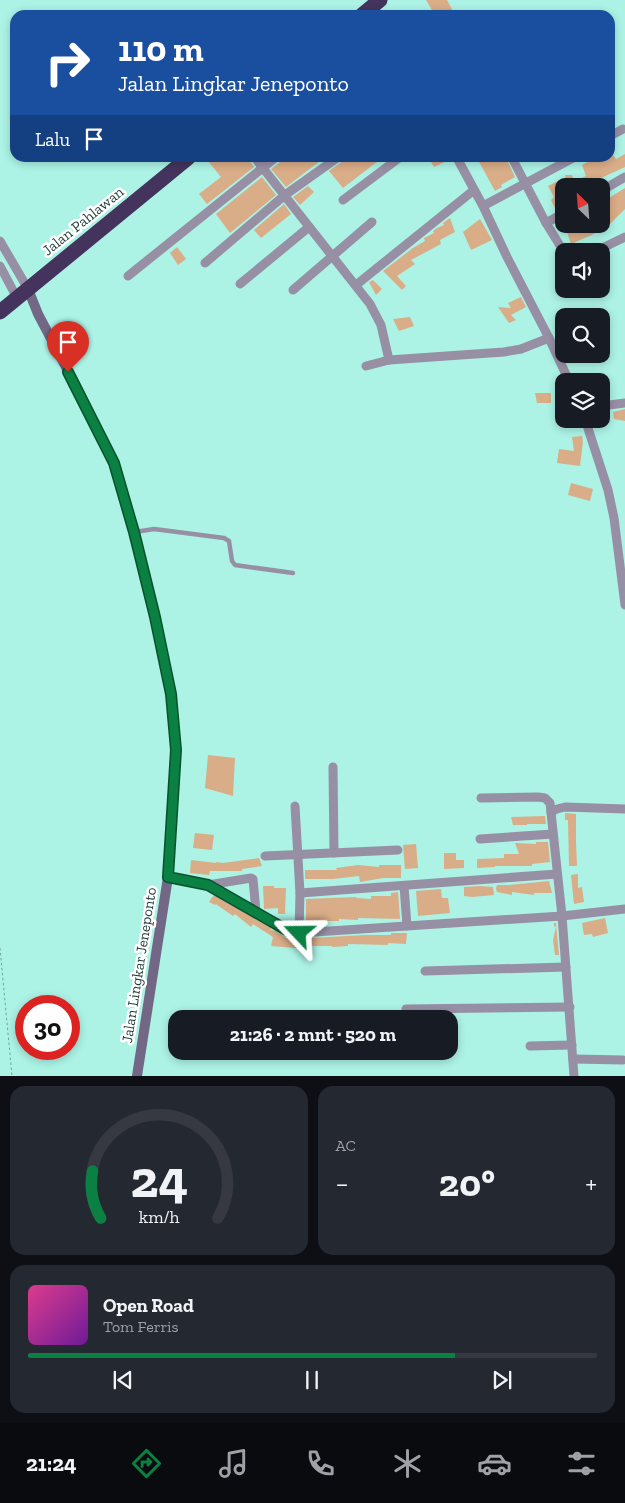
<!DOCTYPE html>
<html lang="id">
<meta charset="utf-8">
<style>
:root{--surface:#171b24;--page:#242831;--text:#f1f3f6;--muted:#9ea1a6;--line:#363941;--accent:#0b8043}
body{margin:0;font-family:"Zilla Slab",serif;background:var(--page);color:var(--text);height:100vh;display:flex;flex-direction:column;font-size:19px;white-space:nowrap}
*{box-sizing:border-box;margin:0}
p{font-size:16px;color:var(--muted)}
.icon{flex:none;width:28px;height:28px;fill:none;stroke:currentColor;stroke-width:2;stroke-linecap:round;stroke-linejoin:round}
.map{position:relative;height:1076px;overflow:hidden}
.drawer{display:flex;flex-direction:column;gap:10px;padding:10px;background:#0d0f14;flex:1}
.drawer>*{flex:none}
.top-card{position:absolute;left:10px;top:10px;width:605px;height:152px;border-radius:15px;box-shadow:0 2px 8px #0003;background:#1a4fa0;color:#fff;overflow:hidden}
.needle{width:32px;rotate:335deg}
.tools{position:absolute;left:555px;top:178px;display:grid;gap:10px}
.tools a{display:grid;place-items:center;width:55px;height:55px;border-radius:10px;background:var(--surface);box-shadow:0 2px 8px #0003;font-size:25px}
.speed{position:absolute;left:15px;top:995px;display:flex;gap:10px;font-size:25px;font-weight:700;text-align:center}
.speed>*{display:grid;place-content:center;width:65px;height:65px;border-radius:50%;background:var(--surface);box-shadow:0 2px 8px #0003;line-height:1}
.speed .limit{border:8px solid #d22;background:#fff;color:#111}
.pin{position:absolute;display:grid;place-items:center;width:42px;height:42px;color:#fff;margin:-51px -21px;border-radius:50% 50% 50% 0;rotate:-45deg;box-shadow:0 0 5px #0007}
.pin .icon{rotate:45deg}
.me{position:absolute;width:55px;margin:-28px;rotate:293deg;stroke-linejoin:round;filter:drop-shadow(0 0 4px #0008)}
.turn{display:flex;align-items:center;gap:18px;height:105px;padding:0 25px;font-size:22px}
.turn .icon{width:65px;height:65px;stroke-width:2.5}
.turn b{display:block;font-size:35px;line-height:42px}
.then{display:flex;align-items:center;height:48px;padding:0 25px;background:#0003;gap:10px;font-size:19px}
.big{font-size:38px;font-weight:800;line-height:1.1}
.drawer .tile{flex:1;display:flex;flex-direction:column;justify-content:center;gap:8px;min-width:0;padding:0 18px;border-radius:15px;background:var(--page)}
.drawer .dial{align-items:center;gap:0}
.dial svg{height:130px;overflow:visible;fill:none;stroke:var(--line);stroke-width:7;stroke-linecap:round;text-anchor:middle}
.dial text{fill:var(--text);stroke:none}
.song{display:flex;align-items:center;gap:15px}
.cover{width:60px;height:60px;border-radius:8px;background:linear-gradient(135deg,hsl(330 70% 55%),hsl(280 70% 35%))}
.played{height:5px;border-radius:2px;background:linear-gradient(90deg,var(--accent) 75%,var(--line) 75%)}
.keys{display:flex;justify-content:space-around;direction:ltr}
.heat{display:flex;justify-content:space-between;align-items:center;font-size:28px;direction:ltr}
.drawer .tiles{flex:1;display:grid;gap:10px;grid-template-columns:1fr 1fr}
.tile:last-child{grid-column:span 2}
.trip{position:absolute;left:168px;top:1010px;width:290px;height:50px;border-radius:15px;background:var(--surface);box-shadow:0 2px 8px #0003;font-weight:800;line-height:50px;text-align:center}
.dock{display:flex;height:80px;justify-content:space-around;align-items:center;background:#090b0e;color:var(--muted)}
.dock .icon{width:35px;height:35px}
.dock .on{color:var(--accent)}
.dock b{font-size:22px;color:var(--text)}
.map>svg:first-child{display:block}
</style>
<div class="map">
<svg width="625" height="1076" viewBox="0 0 625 1076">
<rect width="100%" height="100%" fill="#acf2e5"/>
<g fill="#d9ad87">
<path d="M426 0H447L455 15H435Z"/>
<path d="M610 151 616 159 625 154V167L601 178 602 181 592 186H559L564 197V201L555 208 551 200 554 197 548 186 566 177 565 175H572L574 181 586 176 582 165 595 158H610Z"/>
<path d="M212 158H249L250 161 254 167 207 204 199 194 221 177 208 161Z"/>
<path d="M281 158H324L286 187 271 169 279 163Z"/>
<path d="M347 158H382L343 188 329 171Z"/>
<path d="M429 158H451V159L434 167Z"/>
<path d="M477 158H506L515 177 501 185 502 187 495 191Z"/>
<path d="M262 177 276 195 230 233 216 214Z"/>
<path d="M308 186 314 192 300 205 293 197Z"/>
<path d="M625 188V209L609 225 601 215V203Z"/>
<path d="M284 204 291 214 261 238 254 230Z"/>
<path d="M450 218 455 232 440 240 441 244 411 260 415 264 397 276 406 286 402 290 383 271 413 248 425 241 424 238 434 233 433 231 437 228 444 225 443 223Z"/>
<path d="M480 219 492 240 471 250 463 232Z"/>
<path d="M567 224H582L584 228 593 224H606L594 234 571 244 565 226Z"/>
<path d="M177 247 186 259 178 265 170 253Z"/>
<path d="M373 280 382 289 376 295 369 282Z"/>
<path d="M521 297 526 307 511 315 516 320 509 323 498 307 511 308 508 303Z"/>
<path d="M410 317 414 326 399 331 393 319Z"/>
<path d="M535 393H551V403H537Z"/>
<path d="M625 409V421L614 419 613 412Z"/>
<path d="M582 436 583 442 580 466 557 463 559 449 574 451 572 437Z"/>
<path d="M571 483 593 489 590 501 568 495Z"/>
<path d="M208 755 235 758 233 796 205 788Z"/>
<path d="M565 813 576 814V843L577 866H569L568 820H565Z"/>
<path d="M545 816 546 824H527V825H513L511 817Z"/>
<path d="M195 833 214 835 212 850 193 848Z"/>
<path d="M536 842H548L550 862 532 864V866H495V867L477 868V859L504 858V854H519L515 843 536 844Z"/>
<path d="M416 844 418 868 405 869 403 845Z"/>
<path d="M444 853H456V860H464V868L444 869Z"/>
<path d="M259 858 262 866 242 869V871H210L209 875 190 873 191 860 216 863V862L223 863Z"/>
<path d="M358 865 379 867V865H401V878H383L360 882 359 876 333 879H305V870H337L336 868Z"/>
<path d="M578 874V888L582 887 584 902 574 904 571 875Z"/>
<path d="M549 881 552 893H534V895L512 892V895L497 892 496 889 497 885H509Z"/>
<path d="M263 886H274V888H286L285 914H278V908L264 909Z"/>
<path d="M480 886 493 887 494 895 472 897 464 896V887Z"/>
<path d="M441 889 442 898H448L450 913 418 916 416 891Z"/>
<path d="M398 892 400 919 358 918V920L339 919V921H306V899L356 897 357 898 371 899V896H391V893Z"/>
<path d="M214 895 271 928 270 930 276 931 286 938 308 940 307 949 271 946 273 937 253 924 251 927 235 914 233 916 216 904 215 905 209 902Z"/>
<path d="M605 918 608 933 593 937 592 934 584 935 582 923Z"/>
<path d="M554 923H556L559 955H555L553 940 556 927 554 926Z"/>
<path d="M391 933H407L406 944 388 943V945L348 944V946L332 947V946H312V938L365 935H391Z"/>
</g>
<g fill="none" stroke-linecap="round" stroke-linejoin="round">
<path stroke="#70a49b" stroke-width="1" stroke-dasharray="2.5 2.5" stroke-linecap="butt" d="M0 948 12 1076"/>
<path stroke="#978fa4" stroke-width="4.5" d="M135 532 154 529 224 538 229 541 232 561 235 565 293 573"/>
<g stroke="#978fa4" stroke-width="9">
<path d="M610 136 623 129"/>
<path d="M255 158 370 304 381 325 389 360"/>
<path d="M457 158 483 206 507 257 549 338 569 381"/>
<path d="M512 158 546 223 564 252"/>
<path d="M601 191 625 177"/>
<path d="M343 200 399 158"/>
<path d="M483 206 573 158"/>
<path d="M546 223 564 213"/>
<path d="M0 241 28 289"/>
<path d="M596 251 625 237"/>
<path d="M205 263 285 195 337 158"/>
<path d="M0 266 17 298"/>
<path d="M128 276 275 158"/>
<path d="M240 284 309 227"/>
<path d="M356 285 474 190"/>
<path d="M293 290 372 222"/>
<path d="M366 366 389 360 504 352 521 349 549 338"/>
<path d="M601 406 625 403"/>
<path d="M585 419 608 490 614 518 625 605"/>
<path d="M333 767 334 853"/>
<path d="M481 798 538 797 545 798 550 803 562 916 574 1076"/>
<path d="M295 806 300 893 299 933"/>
<path d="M551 812 557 809 565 807 625 809"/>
<path d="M480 839 553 834"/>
<path d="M265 856 398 850"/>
<path d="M168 877 208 885 290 932 299 933 562 916 625 909"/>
<path d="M208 885 251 878 253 879 256 912"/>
<path d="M404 886 407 926"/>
<path d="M300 893 557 874"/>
<path d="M425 971 566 967"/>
<path d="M406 1009 570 1007"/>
<path d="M530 1046 572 1045"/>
<path d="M573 1059 623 1060"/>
</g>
<path stroke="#736786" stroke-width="10" d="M28 289 38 314 76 386 114 463 134 532 155 617 171 694 176 750 168 877 137 1076"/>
<g stroke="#44335c" stroke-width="15">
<path d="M362 15 380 0"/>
<path d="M0 312 188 158"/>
</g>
</g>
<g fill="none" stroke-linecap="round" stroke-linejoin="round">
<g stroke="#07532c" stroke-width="12">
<path id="route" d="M68 372 114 463 134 532 155 617 171 694 176 750 168 877 208 885 290 932 299 933"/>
</g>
<use href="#route" stroke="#0b8043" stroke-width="9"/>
</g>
<g text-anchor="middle" stroke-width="5" stroke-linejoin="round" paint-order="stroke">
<g font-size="15" fill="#1d3a35" stroke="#fff">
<text transform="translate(83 221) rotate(-39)" y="5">Jalan Pahlawan</text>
<text transform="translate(139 965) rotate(-81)" y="5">Jalan Lingkar Jeneponto</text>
</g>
</g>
</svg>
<div class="tools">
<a><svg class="needle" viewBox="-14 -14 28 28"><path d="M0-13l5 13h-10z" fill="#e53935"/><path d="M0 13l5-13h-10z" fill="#9ea1a6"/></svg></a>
<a><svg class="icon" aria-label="sound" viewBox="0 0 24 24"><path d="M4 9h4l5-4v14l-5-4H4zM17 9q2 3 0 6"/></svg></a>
<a><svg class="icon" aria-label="search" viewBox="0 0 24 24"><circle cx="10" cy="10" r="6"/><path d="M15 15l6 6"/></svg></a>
<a><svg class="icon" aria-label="layers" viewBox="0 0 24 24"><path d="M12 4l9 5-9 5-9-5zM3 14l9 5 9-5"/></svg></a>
</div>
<div class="speed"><div class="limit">30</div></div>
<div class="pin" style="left:68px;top:372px;background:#d93025"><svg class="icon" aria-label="arrive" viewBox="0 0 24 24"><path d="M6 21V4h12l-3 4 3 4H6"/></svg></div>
<svg class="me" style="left:299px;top:933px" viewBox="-20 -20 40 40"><path d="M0-17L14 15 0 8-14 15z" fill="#0b8043" stroke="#fff" stroke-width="4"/></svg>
<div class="trip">21:26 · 2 mnt · 520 m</div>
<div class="top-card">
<div class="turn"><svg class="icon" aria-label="right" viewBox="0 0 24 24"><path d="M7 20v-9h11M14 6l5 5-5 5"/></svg><div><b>110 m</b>Jalan Lingkar Jeneponto</div></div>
<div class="then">Lalu<svg class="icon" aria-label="arrive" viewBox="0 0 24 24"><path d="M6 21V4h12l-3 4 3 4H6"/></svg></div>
</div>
</div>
<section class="drawer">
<div class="tiles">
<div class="tile dial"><svg viewBox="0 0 100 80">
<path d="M14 69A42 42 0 1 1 86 69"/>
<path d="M14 69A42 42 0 0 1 9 40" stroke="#0b8043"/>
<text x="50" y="56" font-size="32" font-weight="700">24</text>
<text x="50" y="72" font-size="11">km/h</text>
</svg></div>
<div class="tile"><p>AC</p>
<div class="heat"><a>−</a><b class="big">20°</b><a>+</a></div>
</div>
<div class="tile">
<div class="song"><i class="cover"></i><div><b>Open Road</b><p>Tom Ferris</p></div></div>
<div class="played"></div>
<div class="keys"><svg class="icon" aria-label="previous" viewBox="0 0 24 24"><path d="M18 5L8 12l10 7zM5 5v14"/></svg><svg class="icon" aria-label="pause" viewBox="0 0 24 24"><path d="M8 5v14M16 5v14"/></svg><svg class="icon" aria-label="next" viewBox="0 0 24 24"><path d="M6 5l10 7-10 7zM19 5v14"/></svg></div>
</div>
</div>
</section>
<nav class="dock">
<b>21:24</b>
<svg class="icon on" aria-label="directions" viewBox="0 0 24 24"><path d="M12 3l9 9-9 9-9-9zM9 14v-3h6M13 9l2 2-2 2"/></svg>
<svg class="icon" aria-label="music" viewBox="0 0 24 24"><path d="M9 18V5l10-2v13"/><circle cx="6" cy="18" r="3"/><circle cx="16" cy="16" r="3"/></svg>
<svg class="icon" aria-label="phone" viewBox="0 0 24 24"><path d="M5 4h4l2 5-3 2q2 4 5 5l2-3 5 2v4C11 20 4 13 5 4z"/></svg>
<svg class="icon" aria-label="climate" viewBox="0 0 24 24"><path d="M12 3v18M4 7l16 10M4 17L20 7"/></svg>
<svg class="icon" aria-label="car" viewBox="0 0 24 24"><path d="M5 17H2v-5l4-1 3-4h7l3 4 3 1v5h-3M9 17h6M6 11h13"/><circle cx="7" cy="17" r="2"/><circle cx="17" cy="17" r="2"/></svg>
<svg class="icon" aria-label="filters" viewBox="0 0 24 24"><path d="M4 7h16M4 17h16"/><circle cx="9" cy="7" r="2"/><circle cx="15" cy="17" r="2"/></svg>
</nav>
